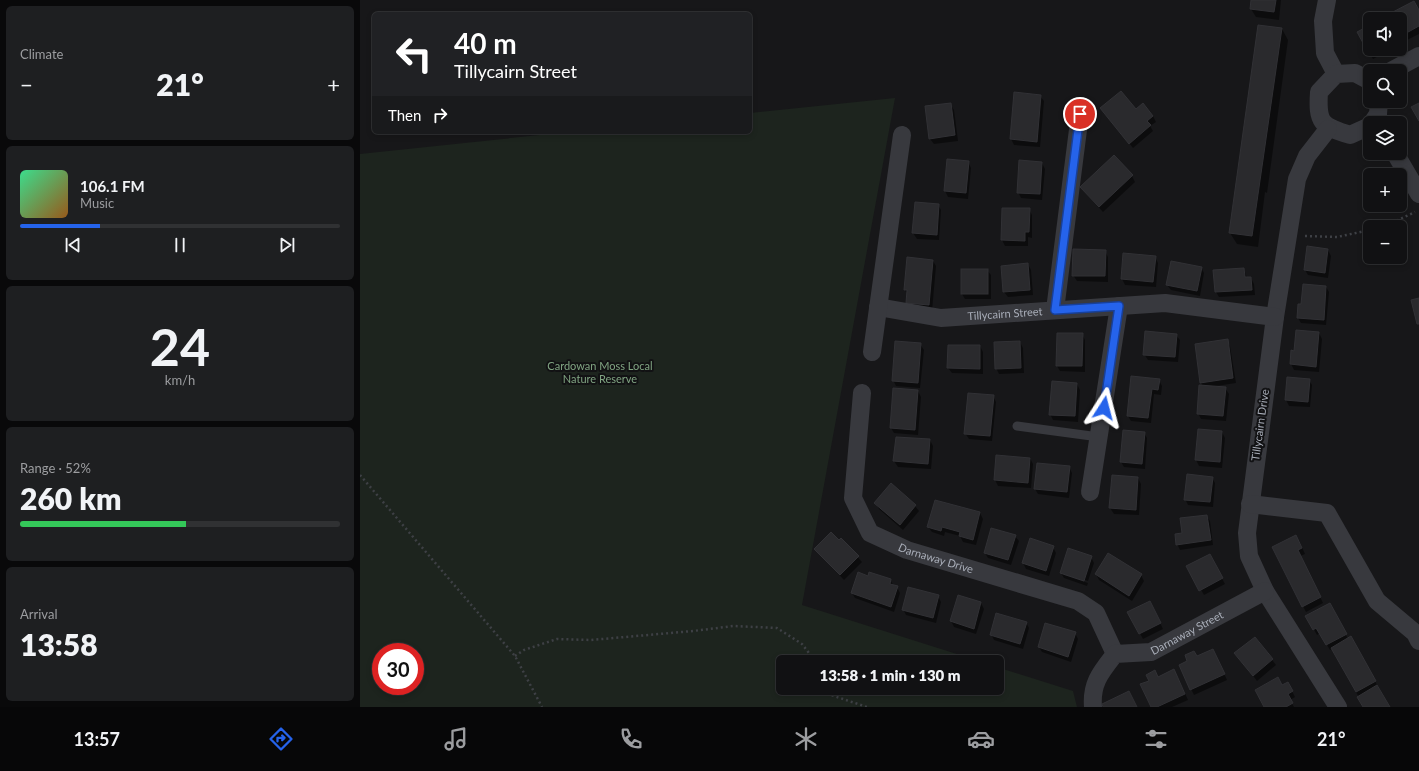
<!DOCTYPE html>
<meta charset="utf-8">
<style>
:root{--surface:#111113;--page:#1e1f21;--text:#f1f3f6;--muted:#9c9da0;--line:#303133;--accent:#2563eb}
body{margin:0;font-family:Lato,sans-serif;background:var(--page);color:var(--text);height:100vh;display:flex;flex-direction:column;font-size:15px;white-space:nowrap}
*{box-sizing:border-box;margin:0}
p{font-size:13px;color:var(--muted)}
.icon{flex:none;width:22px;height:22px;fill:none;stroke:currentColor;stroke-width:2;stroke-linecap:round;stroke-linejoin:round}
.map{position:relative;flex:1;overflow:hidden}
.details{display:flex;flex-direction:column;gap:6px;padding:6px;background:#09090a;width:360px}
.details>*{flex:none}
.hud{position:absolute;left:12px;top:12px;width:380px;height:122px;border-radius:6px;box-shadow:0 2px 6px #0003,0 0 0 1px var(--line);background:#202124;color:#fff;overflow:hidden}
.controls{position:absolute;left:1003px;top:12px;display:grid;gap:8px}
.controls a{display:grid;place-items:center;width:44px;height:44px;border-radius:6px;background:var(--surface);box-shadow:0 2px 6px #0003,0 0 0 1px var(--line);font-size:20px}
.speed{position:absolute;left:12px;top:643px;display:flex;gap:8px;font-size:20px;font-weight:700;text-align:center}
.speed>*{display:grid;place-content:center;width:52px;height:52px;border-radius:50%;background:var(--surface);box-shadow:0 2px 6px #0003,0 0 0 1px var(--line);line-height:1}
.speed .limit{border:6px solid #d22;background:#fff;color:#111}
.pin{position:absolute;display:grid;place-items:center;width:34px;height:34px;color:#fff;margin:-17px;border:2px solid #fff;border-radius:50%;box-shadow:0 1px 4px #0007}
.me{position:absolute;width:44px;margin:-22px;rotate:9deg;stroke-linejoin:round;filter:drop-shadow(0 0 3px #0008)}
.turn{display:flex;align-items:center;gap:14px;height:84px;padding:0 16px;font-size:18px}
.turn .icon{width:52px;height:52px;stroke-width:2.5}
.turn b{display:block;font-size:28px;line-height:34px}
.then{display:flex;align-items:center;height:38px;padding:0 16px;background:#0003;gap:8px;font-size:15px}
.big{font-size:30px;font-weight:800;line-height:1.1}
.details .widget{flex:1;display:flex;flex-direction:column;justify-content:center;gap:6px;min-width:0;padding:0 14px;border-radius:6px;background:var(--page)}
.details .dial{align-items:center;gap:0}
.dial b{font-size:52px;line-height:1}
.song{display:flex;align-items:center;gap:12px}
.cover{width:48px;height:48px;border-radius:6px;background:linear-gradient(135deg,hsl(150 70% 55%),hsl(30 70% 35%))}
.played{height:4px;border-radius:2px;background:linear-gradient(90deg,var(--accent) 25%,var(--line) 25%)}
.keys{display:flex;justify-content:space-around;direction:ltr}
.heat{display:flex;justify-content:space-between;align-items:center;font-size:22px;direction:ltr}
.charge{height:6px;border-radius:3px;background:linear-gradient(90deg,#34c759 52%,var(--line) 0)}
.trip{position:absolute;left:416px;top:655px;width:228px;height:40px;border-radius:6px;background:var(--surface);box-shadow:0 2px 6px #0003,0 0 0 1px var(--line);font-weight:800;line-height:40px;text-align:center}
.menu{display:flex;height:64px;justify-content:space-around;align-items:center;background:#070708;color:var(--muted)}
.menu .icon{width:28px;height:28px}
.menu .on{color:var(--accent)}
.menu b{font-size:18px;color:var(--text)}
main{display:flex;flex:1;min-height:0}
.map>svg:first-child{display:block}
</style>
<main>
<section class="details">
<div class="widget"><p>Climate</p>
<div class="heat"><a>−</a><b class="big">21°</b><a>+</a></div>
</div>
<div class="widget">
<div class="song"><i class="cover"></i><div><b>106.1 FM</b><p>Music</p></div></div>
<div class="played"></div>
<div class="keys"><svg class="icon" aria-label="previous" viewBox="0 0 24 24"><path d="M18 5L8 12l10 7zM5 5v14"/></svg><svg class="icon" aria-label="pause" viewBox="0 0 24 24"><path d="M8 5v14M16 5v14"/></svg><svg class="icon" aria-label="next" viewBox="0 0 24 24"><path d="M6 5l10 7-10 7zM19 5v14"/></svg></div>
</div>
<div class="widget dial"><b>24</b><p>km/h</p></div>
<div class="widget"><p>Range · 52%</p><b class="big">260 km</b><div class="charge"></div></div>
<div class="widget"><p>Arrival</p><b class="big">13:58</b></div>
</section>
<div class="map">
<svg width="1059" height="707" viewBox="0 0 1059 707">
<rect width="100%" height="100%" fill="#171719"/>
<path fill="#1d241e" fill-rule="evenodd" d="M535 98 442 605 622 662H423V688H637V667L713 691 717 707H0V154L208 132H390V113ZM21 652H55V686H21Z"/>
<g fill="#0007">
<path d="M892 0H921L919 20 896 17 891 9Z"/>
<path d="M1059 12V34L1045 41 1040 32V19H1033Z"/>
<path d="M899 26 922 29 928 40 907 193 905 192 898 247 877 244 870 233Z"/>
<path d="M1010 26V49H1032L1013 59 998 33Z"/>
<path d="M655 94 680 96 684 101 680 147 654 145 651 139Z"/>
<path d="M590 104 594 110 598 141 574 144 570 139Z"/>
<path d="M741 108 793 116 796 122 790 126 793 131 773 148Z"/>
<path d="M587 160 608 162 611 168 608 199 588 197 585 191Z"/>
<path d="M682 163 685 169 682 200 661 198 658 192Z"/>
<path d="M772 176 775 182 743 212 721 188Z"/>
<path d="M556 203 578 205 581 210 579 240 557 239 553 233Z"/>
<path d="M669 209 672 215V238L668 237V246H645L642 240Z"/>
<path d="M968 250 971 256 968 278 948 275 945 270Z"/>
<path d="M745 251 748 257V282L717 281 713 275Z"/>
<path d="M795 257 798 263 796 287 765 285 762 279Z"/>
<path d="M573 261 576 266 572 311 547 303V294L545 290Z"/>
<path d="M668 264 671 270 673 295 648 297 644 292Z"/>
<path d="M841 267 844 273 840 296 811 290 807 285Z"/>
<path d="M884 269 887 278H891L894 284 895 295 859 297 856 292Z"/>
<path d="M627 270 631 275V299H605L602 294Z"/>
<path d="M966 287 969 292 966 325 941 323 938 318 942 306Z"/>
<path d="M959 333 962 339 959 372 934 370 931 364Z"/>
<path d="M722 334 725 340V372L700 371 697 366Z"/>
<path d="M816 335 820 340 818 362 788 360 784 354Z"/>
<path d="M867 341 870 346 876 383 856 386 865 388 869 394 866 421 841 419 838 413 843 386 841 383Z"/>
<path d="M660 342 663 348 664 373 639 374 636 368Z"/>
<path d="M560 344 564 350 560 388 536 386 533 380Z"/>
<path d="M620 346 623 352V374L592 373 588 368Z"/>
<path d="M799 380 802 386 801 395 794 394 791 423 771 421 768 416Z"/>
<path d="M949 380 952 385 950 407 929 406 926 400Z"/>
<path d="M717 384 720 390 718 422 693 420 690 414Z"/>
<path d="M558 391 561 397 558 435 534 433 531 428Z"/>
<path d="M633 396 636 402 632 441 609 439 605 433Z"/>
<path d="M862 432 865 438 862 468 839 466 836 460Z"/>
<path d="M784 433 787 438 785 469 764 467 761 462Z"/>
<path d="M570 440 573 446 571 469 538 467 534 461Z"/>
<path d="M670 458 673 464 671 488 638 486 635 480Z"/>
<path d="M709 467 712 473 709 498 678 494 675 489Z"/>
<path d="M778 478 781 484 779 515 754 514 750 508Z"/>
<path d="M852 478 855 483 853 507 828 505 825 499Z"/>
<path d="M531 485 555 506 559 511 543 530 519 509 516 503Z"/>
<path d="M620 513 623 519 616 545 603 542 600 536 585 532 584 536 572 532 568 527Z"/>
<path d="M846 516 850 521 853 545 820 550 817 544 824 534Z"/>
<path d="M655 536 659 541 651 565 628 558 625 553Z"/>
<path d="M481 539 502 562 484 580 455 549 479 542Z"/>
<path d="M939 541 945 554 940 556 963 603 946 612 913 547Z"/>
<path d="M693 547 696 553 689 576 666 569 663 563Z"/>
<path d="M849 555 865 584 844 595 828 567Z"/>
<path d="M731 557 734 563 728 581 704 573V575L728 583 727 586 704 578 701 573Z"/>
<path d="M736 574 781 575 784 581 772 601 739 580Z"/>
<path d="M508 577 530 580 534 586 537 587 540 593 534 612 495 598 492 593Z"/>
<path d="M578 596 581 602 576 623 546 615 543 609Z"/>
<path d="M598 596 621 603 624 609 616 634 594 627 591 621Z"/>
<path d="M970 604 988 639 991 637 1029 707H1004L973 649 970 650 960 633 957 635 947 617Z"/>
<path d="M793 608 803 629 783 639 769 613Z"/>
<path d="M666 622 669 628 663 649 634 640 631 634Z"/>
<path d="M715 633 718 639 711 662 682 652 679 647Z"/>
<path d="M895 638 916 665 897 681 876 653Z"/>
<path d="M856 656 867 680 834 695 831 689 837 657Z"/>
<path d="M817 676 828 700 812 707H792L798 678Z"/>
<path d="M922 686 931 689 935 697 930 700 934 707H905Z"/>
</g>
<g fill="#2a2a2d" stroke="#313135">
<path d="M891 0H916L914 12 890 9Z"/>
<path d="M1054 1 1059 10V26L1041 36 1040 19H1032L1029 14Z"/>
<path d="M898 25 922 28 892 236 869 233Z"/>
<path d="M1010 25V49H1019L1009 54 997 32Z"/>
<path d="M761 91 776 109 783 103 793 116 787 121 791 125 769 144 740 108Z"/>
<path d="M654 92 681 95 677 142 650 139Z"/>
<path d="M591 103 595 135 569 139 565 106Z"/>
<path d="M1059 103V121L1051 107Z"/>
<path d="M754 155 773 175 739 207 720 187Z"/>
<path d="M587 159 609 161 606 193 584 191Z"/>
<path d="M659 160 682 162 680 194 657 193Z"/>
<path d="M555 202 579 204 577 235 552 233Z"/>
<path d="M642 208H670L669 232H665V241L641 240Z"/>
<path d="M947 246 968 249 965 273 944 270Z"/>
<path d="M713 249 746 250 745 276H712Z"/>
<path d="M763 253 796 256 793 282 761 279Z"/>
<path d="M547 257 573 260 569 305 546 303 547 290H544Z"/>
<path d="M811 261 842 267 837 291 806 285Z"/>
<path d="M668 263 670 290 643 292 641 266Z"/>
<path d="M884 268 885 277H891L892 290 855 292 853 270Z"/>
<rect x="601" y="269" width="27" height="25"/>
<path d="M943 284 966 286 964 320 937 318 938 304H941Z"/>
<path d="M1059 298V324H1057L1051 300Z"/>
<path d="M936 330 959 332 956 367 930 364 931 350 934 351Z"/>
<path d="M785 331 817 334 815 357 783 355Z"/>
<path d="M697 333H723L722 366H696Z"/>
<path d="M868 339 873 378 840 383 835 344Z"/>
<path d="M535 341 561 343 558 383 532 381Z"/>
<path d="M660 341 661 368 635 369 634 342Z"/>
<path d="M588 345H620V369L587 368Z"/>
<path d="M771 376 800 379 798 390 792 389 788 418 767 416Z"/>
<path d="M927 377 950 379 948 402 925 400Z"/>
<path d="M692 381 717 383 715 416 689 415Z"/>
<path d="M839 385 866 387 863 416 837 414Z"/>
<path d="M533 388 558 390 555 430 530 428Z"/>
<path d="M608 393 634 395 630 436 604 434Z"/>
<path d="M838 429 862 431 860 462 835 460Z"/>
<path d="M763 430 785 432 782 464 760 462Z"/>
<path d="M536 437 570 439 568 464 533 461Z"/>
<path d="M636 455 670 458 668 483 634 480Z"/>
<path d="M677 463 710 466 707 492 674 489Z"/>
<path d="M827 474 853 477 850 502 824 500Z"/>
<path d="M752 475 778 477 776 510 749 508Z"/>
<path d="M531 483 556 505 540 525 514 503Z"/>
<path d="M575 500 620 512 613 540 599 536 600 532 582 527 581 531 567 527Z"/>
<path d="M847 515 851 540 816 545 815 534 822 533 820 518Z"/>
<path d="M631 528 656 535 648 560 624 553Z"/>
<path d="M471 532 479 540 481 538 499 556 480 575 454 549Z"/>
<path d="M936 535 942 548 938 550 961 597 942 607 912 547Z"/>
<path d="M670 538 694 546 686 571 662 563Z"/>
<path d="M708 548 732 556 724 581 700 573Z"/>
<path d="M748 553 782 574 769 596 735 574Z"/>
<path d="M850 554 863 578 839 591 826 566Z"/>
<path d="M498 572 508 576 509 572 531 579 530 584 538 586 531 607 491 593Z"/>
<path d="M548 587 579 595 573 618 542 610Z"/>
<path d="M598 595 621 602 614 629 590 621Z"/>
<path d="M790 601 801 623 779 634 767 612Z"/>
<path d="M970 603 987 634 966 645 956 628 953 630 945 616Z"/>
<path d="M636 613 667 622 660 644 630 635Z"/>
<path d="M685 623 716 632 708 657 678 647Z"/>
<path d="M991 636 1016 681 996 692 971 648Z"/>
<path d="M895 637 913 659 893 676 874 653Z"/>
<path d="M853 649 865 674 830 690 819 665 827 661 825 655 834 651 837 656Z"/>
<path d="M814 669 825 694 797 707H791L780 684 789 681 786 675 795 670 798 677Z"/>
<path d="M918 677 922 685 928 682 933 691 928 694 933 703 926 707H904L895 690Z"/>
<path d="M1017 685 1030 707H1003L997 697Z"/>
<path d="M769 691 777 707H743L742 704Z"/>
</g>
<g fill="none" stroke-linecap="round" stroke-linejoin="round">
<g stroke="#3e4045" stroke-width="2.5" stroke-dasharray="2 3" stroke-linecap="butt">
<path d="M1023 227 1055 212"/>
<path d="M945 236 977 237 1010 230"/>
<path d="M0 475 155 656 182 707"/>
<path d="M155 656 164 650 197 639 231 640 333 631 373 626 417 628 442 644 452 657 453 662"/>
<path d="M465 688 471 695 507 707"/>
</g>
<path stroke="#38393e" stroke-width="9" d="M657 426 739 437"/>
<g stroke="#38393e" stroke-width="18">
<path d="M967 0 963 21 965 53 976 74"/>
<path d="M1031 71 1059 56"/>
<path d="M1010 81 995 73 976 74 959 92C957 123 961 126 990 135L1010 126"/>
<path d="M1012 123 1018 114 1019 101"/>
<path d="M968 129 947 156 937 179 915 317 887 533 889 556 905 591 978 707"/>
<path d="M1035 153 1059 194"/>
<path id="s1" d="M518 307 581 318 805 303 915 317"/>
<path d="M695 310 720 114"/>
<path d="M512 352 542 135"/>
<path id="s2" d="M502 393 493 498 510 533 547 550 718 601 736 613 755 654"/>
<path d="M730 492 759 306"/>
<path d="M890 504 967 513 1017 601 1055 633 1059 641"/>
<path id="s3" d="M733 707C731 683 741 672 755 654L791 652 905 591"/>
</g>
</g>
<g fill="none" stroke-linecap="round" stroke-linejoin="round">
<g stroke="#184099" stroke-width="10">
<path id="route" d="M720 114 695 310 759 306 744 408"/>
</g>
<use href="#route" stroke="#2563eb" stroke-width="7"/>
</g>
<g text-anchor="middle" stroke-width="4" stroke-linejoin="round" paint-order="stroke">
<g font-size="11" fill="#a9aeb9" stroke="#121214">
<text dy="4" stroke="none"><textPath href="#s1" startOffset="128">Tillycairn Street</textPath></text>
<text transform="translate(900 425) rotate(-82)" y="4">Tillycairn Drive</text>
<text dy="4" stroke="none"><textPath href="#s2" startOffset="215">Darnaway Drive</textPath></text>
<text dy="4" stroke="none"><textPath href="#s3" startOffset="136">Darnaway Street</textPath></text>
</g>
<g font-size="11" fill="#80a482" stroke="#121214">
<text x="240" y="370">Cardowan Moss Local<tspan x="240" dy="13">Nature Reserve</tspan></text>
</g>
</g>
</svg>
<div class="controls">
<a><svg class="icon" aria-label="sound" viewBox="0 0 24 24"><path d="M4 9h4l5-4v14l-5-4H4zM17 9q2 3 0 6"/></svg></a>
<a><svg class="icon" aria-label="search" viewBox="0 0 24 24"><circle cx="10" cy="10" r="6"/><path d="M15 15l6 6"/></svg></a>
<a><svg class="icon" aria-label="layers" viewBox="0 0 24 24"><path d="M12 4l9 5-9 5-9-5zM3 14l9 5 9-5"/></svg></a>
<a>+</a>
<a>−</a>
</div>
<div class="speed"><div class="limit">30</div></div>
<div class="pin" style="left:720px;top:114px;background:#d93025"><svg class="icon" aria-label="arrive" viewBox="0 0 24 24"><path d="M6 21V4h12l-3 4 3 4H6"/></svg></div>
<svg class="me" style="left:744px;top:408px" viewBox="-20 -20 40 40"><path d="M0-17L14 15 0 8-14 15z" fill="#2563eb" stroke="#fff" stroke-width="4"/></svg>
<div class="trip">13:58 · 1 min · 130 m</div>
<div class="hud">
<div class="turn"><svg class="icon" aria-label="left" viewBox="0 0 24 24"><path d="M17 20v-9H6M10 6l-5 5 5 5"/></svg><div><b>40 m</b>Tillycairn Street</div></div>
<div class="then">Then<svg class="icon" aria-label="right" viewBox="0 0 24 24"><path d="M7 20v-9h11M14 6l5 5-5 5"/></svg></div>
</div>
</div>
</main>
<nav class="menu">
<b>13:57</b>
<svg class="icon on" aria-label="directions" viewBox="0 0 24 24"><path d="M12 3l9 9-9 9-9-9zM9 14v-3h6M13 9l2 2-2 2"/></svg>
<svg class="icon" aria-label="music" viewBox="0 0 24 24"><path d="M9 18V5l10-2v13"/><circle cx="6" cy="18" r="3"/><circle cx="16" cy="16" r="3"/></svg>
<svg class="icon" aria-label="phone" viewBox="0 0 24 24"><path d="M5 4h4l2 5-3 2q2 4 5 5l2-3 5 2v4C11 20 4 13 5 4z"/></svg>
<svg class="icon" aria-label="climate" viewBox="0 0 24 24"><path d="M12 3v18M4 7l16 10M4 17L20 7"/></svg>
<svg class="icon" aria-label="car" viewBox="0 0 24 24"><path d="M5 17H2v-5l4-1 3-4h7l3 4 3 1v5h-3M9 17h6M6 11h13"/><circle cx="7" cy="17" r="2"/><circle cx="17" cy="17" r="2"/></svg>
<svg class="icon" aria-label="filters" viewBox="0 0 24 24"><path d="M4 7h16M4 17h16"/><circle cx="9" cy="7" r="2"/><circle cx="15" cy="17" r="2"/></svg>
<b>21°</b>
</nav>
